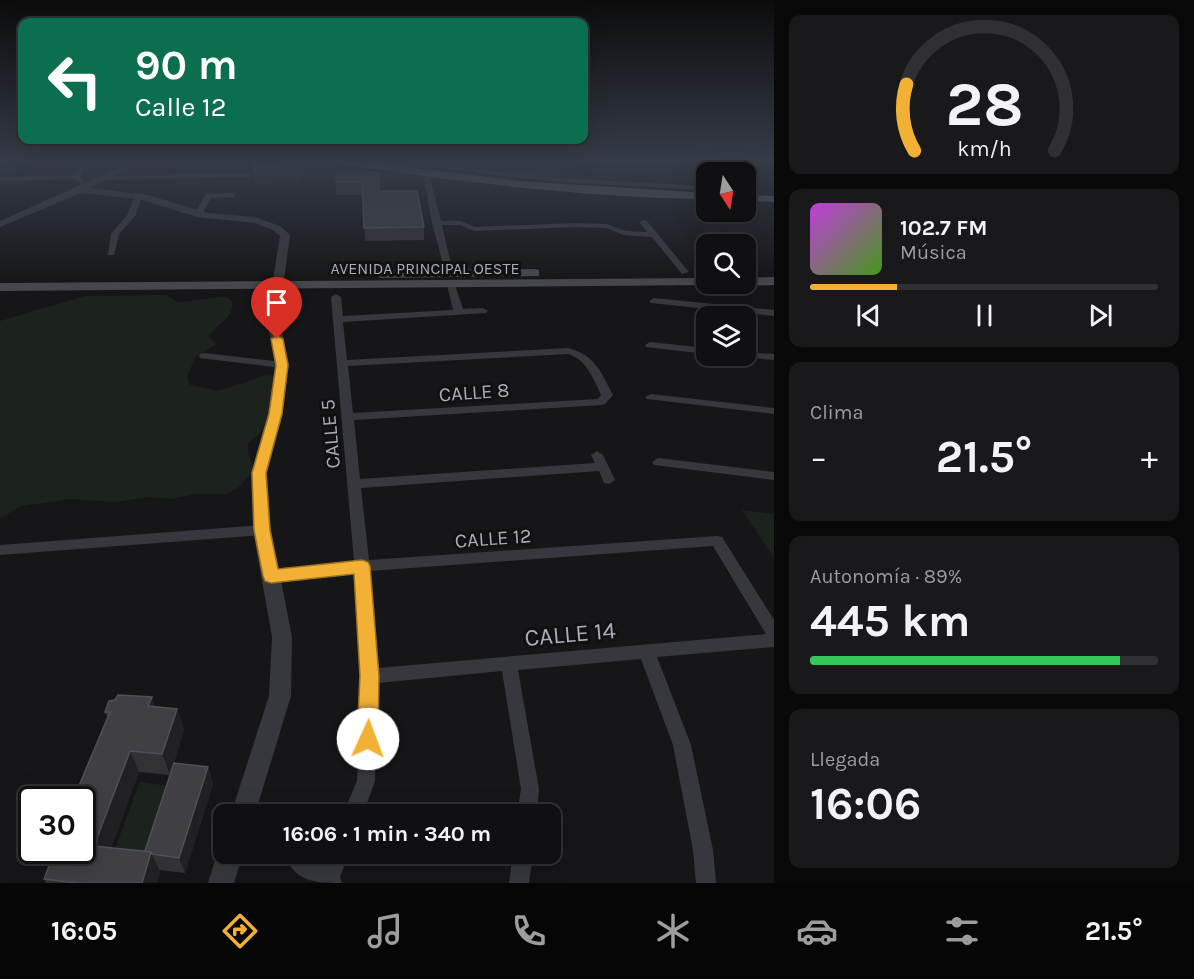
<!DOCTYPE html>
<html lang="es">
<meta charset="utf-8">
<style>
:root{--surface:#101012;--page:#19191b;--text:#f1f3f6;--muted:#9c9d9f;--line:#303032;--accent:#f2b134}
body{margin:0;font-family:Karla,sans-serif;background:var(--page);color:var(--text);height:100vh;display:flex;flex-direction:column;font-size:22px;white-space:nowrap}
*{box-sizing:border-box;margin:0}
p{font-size:20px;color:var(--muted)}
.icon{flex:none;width:33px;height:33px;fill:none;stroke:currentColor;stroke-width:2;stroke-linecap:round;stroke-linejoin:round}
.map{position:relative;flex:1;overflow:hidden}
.details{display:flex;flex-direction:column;gap:15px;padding:15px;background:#09090a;width:420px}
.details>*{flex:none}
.guide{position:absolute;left:18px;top:18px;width:570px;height:126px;border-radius:12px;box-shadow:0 6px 24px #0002,0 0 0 2px var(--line);background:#0b6e4f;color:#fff;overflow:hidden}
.needle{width:39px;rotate:168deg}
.buttons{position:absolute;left:696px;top:162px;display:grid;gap:12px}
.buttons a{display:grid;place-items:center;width:60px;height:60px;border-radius:12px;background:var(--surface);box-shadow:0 6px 24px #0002,0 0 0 2px var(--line);font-size:30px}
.speed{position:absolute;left:18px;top:786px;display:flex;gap:12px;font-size:30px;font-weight:700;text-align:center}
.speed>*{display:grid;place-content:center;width:78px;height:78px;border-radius:50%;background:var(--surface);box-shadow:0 6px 24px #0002,0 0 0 2px var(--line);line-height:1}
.speed .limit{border:3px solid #111;border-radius:9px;background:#fff;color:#111}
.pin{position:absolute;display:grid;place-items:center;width:51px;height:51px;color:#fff;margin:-62px -26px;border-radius:50% 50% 50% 0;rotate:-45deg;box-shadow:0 0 6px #0007}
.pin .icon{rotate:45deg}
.me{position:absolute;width:66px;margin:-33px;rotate:2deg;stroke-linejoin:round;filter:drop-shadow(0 0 4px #0008)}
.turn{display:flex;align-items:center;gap:21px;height:126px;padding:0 18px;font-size:27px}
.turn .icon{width:78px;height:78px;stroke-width:2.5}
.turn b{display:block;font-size:42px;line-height:51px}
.big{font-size:45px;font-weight:700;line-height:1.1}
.details .tile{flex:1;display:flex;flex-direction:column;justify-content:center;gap:9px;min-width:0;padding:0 21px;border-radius:12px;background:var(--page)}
.details .dial{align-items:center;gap:0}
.dial svg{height:156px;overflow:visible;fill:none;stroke:var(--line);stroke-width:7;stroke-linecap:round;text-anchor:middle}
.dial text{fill:var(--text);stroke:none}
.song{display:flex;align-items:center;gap:18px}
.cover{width:72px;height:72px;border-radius:9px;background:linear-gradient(135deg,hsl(290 70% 55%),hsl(100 70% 35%))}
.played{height:6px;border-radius:3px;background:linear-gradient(90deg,var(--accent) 25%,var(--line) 25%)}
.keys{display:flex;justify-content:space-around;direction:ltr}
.heat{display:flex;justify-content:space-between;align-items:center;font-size:33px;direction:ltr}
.charge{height:9px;border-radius:4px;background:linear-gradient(90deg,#34c759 89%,var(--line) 0)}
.trip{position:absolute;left:213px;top:804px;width:348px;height:60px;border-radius:12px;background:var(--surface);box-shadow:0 6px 24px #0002,0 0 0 2px var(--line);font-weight:700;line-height:60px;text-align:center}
.tab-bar{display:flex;height:96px;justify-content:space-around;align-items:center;background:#060607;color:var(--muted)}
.tab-bar .icon{width:42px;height:42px}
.tab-bar .active{color:var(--accent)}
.tab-bar b{font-size:27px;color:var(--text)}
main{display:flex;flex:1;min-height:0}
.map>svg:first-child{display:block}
</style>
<main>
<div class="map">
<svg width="774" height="883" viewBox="0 0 774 883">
<rect width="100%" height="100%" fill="#161618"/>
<path fill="#222225" d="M394 160H556L567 178 507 173Z"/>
<g fill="#1c231d">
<path d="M166 295 176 301 182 302 221 297H227L232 302C235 318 214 326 208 337L215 342V345L195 357 187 378 190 385 219 391 263 376 270 375 278 380 265 428 248 443V452L253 467 252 472 239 487 226 494H195L172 499 150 497 114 502 70 499 22 506 0 518V321L85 296Z"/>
<path d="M742 510 774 514V558Z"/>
<path d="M140 782 177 787 150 864 111 859Z"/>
</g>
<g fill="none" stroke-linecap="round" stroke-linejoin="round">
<g fill="#37383d" fill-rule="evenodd">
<path d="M0 160H8L0 164Z"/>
<path d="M86 160H93L86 166 80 177 84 182 81 184 75 179 0 181V177L75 175 81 164Z"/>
<path d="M379 160 429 163 431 160H435V164L559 178 706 186V190L559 182 434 168 430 178 441 221H461L475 227 574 223 607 224 625 231 647 232 639 222 643 220H646L689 272 682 274 652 237 624 235 606 228 574 227 474 231 460 225H442L453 273 446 275 432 223 424 178 428 167 382 162Z"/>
<path d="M251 174 252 175 249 177 105 180 102 178 105 176Z"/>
<path d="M231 193H234V197L211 198 201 216 194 214 206 194Z"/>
<path d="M135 194 142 196 136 215 119 234 114 255H108L111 234 128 214Z"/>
<path d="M451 282 455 285 463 309 483 308 488 311 486 313 343 322 347 360 568 348C595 355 601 372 613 395L605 404 601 405 354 420 360 479 595 463 591 455 597 451 603 455 615 480 609 484 604 483 599 471 361 488 369 560 717 536 722 537 774 620V647L657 657 691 745 713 850 716 883H696L693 850 673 745 641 659 518 670 539 789 537 814H517L521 789 502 671 378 683 375 781 363 814H343L357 781 362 676 355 572 271 582 266 580 264 576 266 572 271 570 354 561 331 297 336 294 341 297 343 316 453 310 447 285ZM568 354C587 360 593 378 601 395L598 399 353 413 348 366ZM713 546 766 634 378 668 370 571Z"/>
<path d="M654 298 774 310V316L651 303 649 301Z"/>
<path d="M650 342 706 348V354L646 347 645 345Z"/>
<path d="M746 352 774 354V360L742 357 741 356H746Z"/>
<path d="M204 353 282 362 287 365 282 368 200 358 199 356 200 354Z"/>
<path d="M651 394 774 408V414L647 399 645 397Z"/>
<path d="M658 458 774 472V480L654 465 652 462Z"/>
<path d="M262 525 267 526 269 530 267 534 262 535 0 555V545Z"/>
<path d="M297 854 306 856 324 866 329 854H349L340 877 342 883C323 883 298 883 289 863L292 856Z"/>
<path d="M513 854H533L529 883H509Z"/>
</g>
<g fill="#37383d" fill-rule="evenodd">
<path d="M136 160H146L90 188 148 195 208 213 255 217 280 226 290 235 279 317 289 365 282 414 267 473 271 530 292 637 291 696 255 814H231L269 696 272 637 253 530 251 473 268 414 275 365 267 317 280 236 273 230 255 223 197 217 139 199 81 193 0 227V221Z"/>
<path d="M224 844V854H243L234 883H208L217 854Z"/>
</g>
<g fill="#45474d" fill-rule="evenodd">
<path d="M535 269 539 270V276L380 278 374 274 380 270Z"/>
<path d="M774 277V285L746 286 741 284H746V278Z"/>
<path d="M706 278V284L710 285 0 291V283Z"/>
</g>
<g fill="#53555c" fill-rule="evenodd">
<path d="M330 160H352L520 181 706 193V199C582 197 457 182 335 163Z"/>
<path d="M746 195 774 196V202L746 201Z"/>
</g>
</g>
<g fill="#323236">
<path d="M252 160H298L300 165 301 181 257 185 253 171Z"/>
<path d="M379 172V191L424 227V240L365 241 363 195H336V182Z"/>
<path d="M155 707 177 709 184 730 170 775 139 772 111 848 145 851 208 767 213 784 185 873 160 870 157 883H46L44 879 108 718 105 712Z"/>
</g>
<g fill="#212124">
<path d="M300 165 301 181 257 185 255 168Z"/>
<path d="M152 697 159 719 148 706Z"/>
<path d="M177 709 184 730 170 775 162 754Z"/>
<path d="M130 751 139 772 105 865 94 846Z"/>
<path d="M208 767 213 784 185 873 179 858Z"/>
<path d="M151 852 160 871 157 883H142Z"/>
</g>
<g fill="#3f3f44" stroke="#4f5156" stroke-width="1.5">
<path d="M253 160H298L300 165 255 168Z"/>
<path d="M337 172H379V191H417L424 227 364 228 362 182H336Z"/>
<path d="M118 695 152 697 148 706 177 709 162 754 130 751 94 846 151 852 142 883H78L44 879 55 850H82V800H73L110 712H105L109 701 115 700Z"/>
<path d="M174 763 208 767 179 858 152 854 151 852 145 851Z"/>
</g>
<linearGradient id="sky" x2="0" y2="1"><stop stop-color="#0c0c0d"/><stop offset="0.57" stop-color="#363c48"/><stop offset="1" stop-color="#363c48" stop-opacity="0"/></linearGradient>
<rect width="774" height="283" fill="url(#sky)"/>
<path fill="#f2b134" stroke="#9d7322" stroke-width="1.5" d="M277 336 283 339 288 365 282 414 266 473 270 530 278 569 362 560 368 562 370 566 379 676 378 739 375 746 368 748 360 746 357 739 360 676 354 574 271 583 265 581 263 576 254 530 252 473 269 414 276 365 271 339Z"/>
<g text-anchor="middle" stroke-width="6" stroke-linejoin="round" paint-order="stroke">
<g font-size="16" fill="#a8adb8" stroke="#111113">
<text x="425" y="274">AVENIDA PRINCIPAL OESTE</text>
</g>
<g font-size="20" fill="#a8adb8" stroke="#111113">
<text transform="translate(474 392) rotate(-4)" y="7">CALLE 8</text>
<text transform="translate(330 434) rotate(-95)" y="7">CALLE 5</text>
<text transform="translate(493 538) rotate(-4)" y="7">CALLE 12</text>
</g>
<g font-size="24" fill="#a8adb8" stroke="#111113">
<text transform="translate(570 634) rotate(-5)" y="8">CALLE 14</text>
</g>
</g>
</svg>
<div class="buttons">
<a><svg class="needle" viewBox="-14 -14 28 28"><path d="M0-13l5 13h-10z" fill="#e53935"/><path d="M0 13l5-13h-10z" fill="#9c9d9f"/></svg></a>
<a><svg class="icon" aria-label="search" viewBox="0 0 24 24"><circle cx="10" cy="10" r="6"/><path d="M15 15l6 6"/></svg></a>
<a><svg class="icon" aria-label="layers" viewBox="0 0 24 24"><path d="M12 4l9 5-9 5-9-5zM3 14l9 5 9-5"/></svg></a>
</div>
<div class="speed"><div class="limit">30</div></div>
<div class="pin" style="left:277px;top:339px;background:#d93025"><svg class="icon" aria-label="arrive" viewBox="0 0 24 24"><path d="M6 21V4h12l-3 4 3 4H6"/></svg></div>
<svg class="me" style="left:368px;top:739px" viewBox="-20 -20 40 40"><circle r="19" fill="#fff"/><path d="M0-13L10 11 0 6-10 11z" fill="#f2b134"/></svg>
<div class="trip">16:06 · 1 min · 340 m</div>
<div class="guide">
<div class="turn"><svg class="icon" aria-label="left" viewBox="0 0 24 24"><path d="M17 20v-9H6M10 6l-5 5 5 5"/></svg><div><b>90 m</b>Calle 12</div></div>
</div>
</div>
<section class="details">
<div class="tile dial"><svg viewBox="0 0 100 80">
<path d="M14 69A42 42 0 1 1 86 69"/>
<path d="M14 69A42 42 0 0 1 10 35" stroke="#f2b134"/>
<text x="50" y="56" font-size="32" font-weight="700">28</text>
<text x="50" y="72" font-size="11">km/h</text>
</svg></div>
<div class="tile">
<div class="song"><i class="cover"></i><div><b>102.7 FM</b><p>Música</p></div></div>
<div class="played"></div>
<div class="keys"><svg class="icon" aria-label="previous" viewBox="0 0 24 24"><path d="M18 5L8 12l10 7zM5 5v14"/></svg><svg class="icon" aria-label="pause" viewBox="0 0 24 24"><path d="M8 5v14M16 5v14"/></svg><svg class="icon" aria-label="next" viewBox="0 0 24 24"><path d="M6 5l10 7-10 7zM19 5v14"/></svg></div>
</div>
<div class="tile"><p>Clima</p>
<div class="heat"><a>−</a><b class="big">21.5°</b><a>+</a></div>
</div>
<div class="tile"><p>Autonomía · 89%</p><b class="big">445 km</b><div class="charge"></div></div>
<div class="tile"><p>Llegada</p><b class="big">16:06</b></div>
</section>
</main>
<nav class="tab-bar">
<b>16:05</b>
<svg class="icon active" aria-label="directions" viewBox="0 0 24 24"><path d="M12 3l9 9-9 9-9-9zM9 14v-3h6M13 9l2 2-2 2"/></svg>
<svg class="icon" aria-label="music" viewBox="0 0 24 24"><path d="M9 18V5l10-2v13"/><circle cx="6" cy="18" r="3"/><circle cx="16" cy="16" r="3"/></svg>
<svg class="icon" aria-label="phone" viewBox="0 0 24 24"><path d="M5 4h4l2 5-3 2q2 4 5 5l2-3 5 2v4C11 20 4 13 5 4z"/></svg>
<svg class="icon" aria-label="climate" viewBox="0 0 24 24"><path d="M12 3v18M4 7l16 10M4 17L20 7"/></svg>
<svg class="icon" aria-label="car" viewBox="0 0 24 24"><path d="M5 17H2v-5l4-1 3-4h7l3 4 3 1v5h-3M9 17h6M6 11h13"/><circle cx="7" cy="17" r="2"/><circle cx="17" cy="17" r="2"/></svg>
<svg class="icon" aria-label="filters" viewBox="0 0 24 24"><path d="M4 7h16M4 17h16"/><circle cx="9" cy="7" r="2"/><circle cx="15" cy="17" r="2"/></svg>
<b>21.5°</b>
</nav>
